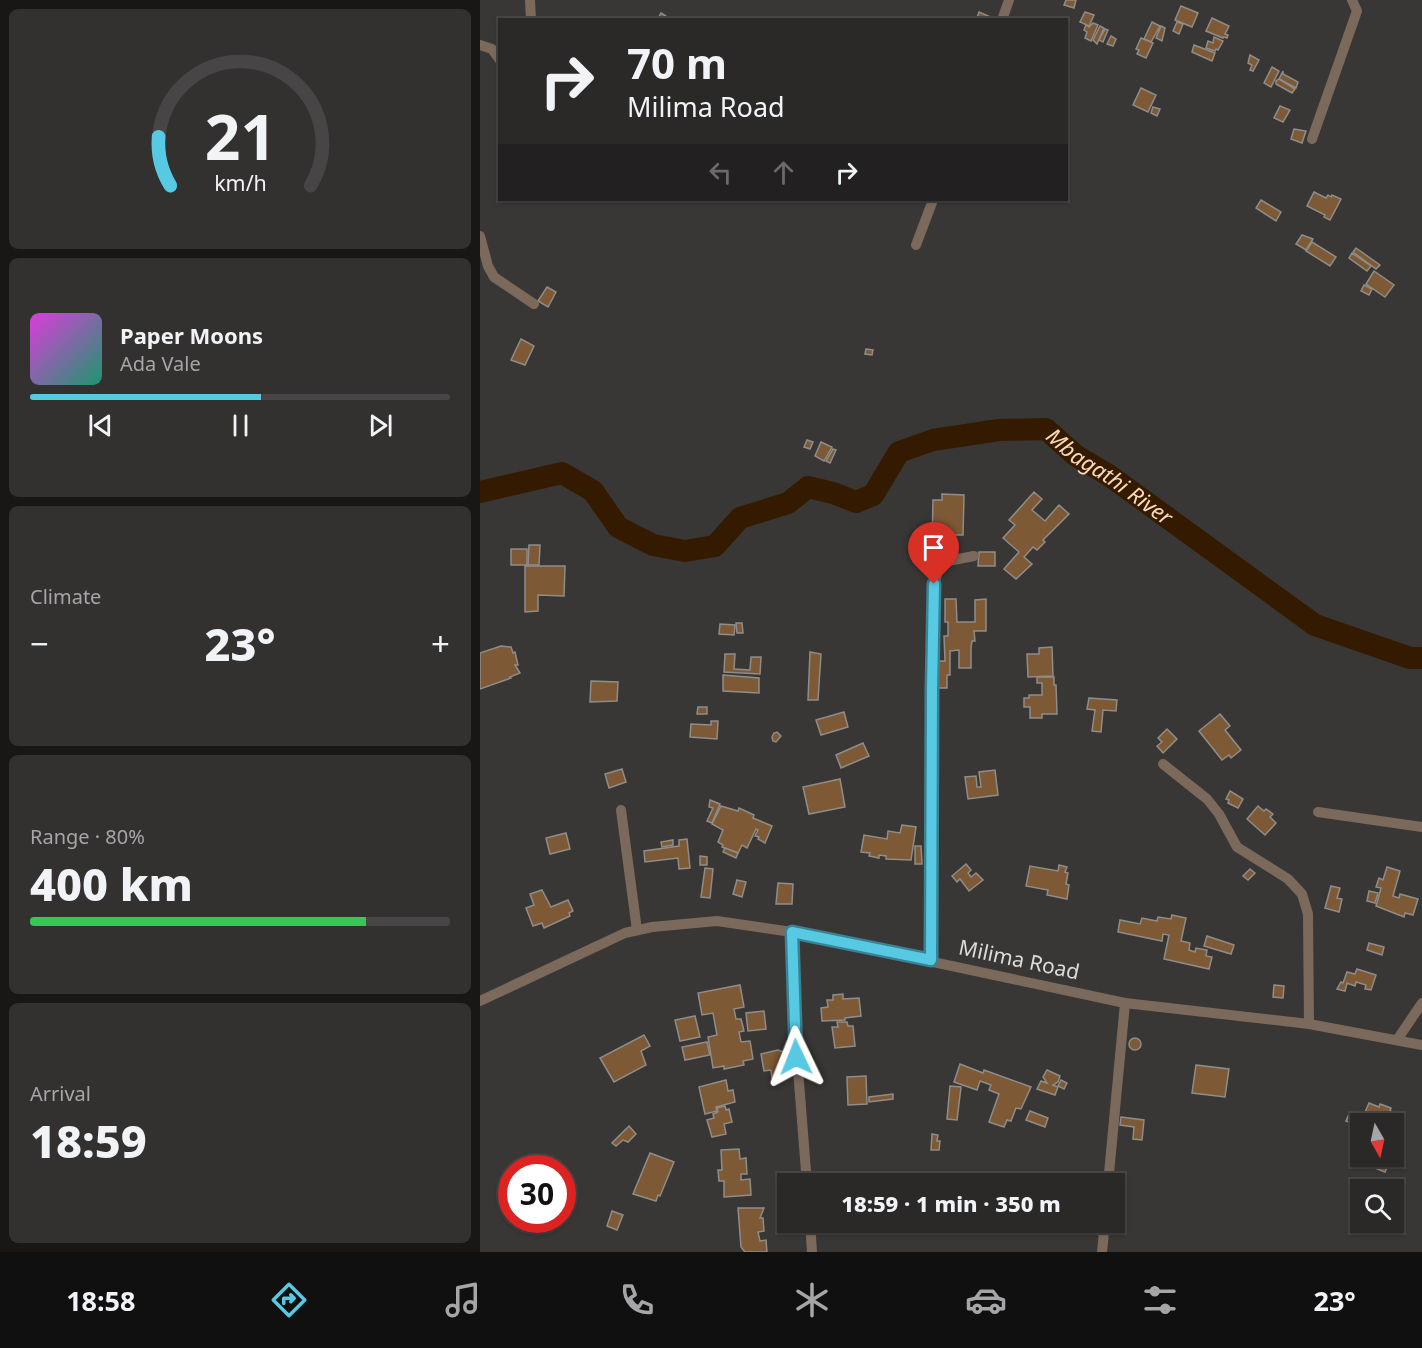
<!DOCTYPE html>
<meta charset="utf-8">
<style>
:root{--surface:#2b2928;--page:#333130;--text:#f1f3f6;--muted:#a6a6a8;--line:#474545;--accent:#57c9e2}
body{margin:0;font-family:"Noto Sans",sans-serif;background:var(--page);color:var(--text);height:100vh;display:flex;flex-direction:column;font-size:22px;white-space:nowrap}
*{box-sizing:border-box;margin:0}
p{font-size:20px;color:var(--muted)}
.icon{flex:none;width:33px;height:33px;fill:none;stroke:currentColor;stroke-width:2;stroke-linecap:round;stroke-linejoin:round}
.map{position:relative;flex:1;overflow:hidden}
.drawer{display:flex;flex-direction:column;gap:9px;padding:9px;background:#181716;width:480px}
.drawer>*{flex:none}
.banner{position:absolute;left:18px;top:18px;width:570px;height:183px;border-radius:0px;box-shadow:0 2px 4px #0004,0 0 0 2px var(--line);background:#2b2928;color:var(--text);overflow:hidden}
.needle{width:39px;rotate:171deg}
.fabs{position:absolute;left:870px;top:1113px;display:grid;gap:12px}
.fabs a{display:grid;place-items:center;width:54px;height:54px;border-radius:0px;background:var(--surface);box-shadow:0 2px 4px #0004,0 0 0 2px var(--line);font-size:30px}
.speed{position:absolute;left:18px;top:1155px;display:flex;gap:12px;font-size:30px;font-weight:700;text-align:center}
.speed>*{display:grid;place-content:center;width:78px;height:78px;border-radius:50%;background:var(--surface);box-shadow:0 2px 4px #0004,0 0 0 2px var(--line);line-height:1}
.speed .limit{border:9px solid #d22;background:#fff;color:#111}
.pin{position:absolute;display:grid;place-items:center;width:51px;height:51px;color:#fff;margin:-62px -26px;border-radius:50% 50% 50% 0;rotate:-45deg;box-shadow:0 0 6px #0007}
.pin .icon{rotate:45deg}
.me{position:absolute;width:66px;margin:-33px;rotate:358deg;stroke-linejoin:round;filter:drop-shadow(0 0 4px #0008)}
.turn{display:flex;align-items:center;gap:21px;height:126px;padding:0 30px;font-size:27px}
.turn .icon{width:78px;height:78px;stroke-width:2.5}
.turn b{display:block;font-size:42px;line-height:51px}
.lanes{display:flex;align-items:center;height:57px;padding:0 30px;background:#0003;justify-content:center;gap:30px;direction:ltr}
.lanes .off{opacity:.35}
.big{font-size:45px;font-weight:800;line-height:1.1}
.drawer .card{flex:1;display:flex;flex-direction:column;justify-content:center;gap:9px;min-width:0;padding:0 21px;border-radius:9px;background:var(--page)}
.drawer .dial{align-items:center;gap:0}
.dial svg{height:156px;overflow:visible;fill:none;stroke:var(--line);stroke-width:7;stroke-linecap:round;text-anchor:middle}
.dial text{fill:var(--text);stroke:none}
.song{display:flex;align-items:center;gap:18px}
.cover{width:72px;height:72px;border-radius:9px;background:linear-gradient(135deg,hsl(300 70% 55%),hsl(160 70% 35%))}
.played{height:6px;border-radius:3px;background:linear-gradient(90deg,var(--accent) 55%,var(--line) 55%)}
.keys{display:flex;justify-content:space-around;direction:ltr}
.heat{display:flex;justify-content:space-between;align-items:center;font-size:33px;direction:ltr}
.charge{height:9px;border-radius:4px;background:linear-gradient(90deg,#34c759 80%,var(--line) 0)}
.trip{position:absolute;left:297px;top:1173px;width:348px;height:60px;border-radius:0px;background:var(--surface);box-shadow:0 2px 4px #0004,0 0 0 2px var(--line);font-weight:800;line-height:60px;text-align:center}
.menu{display:flex;height:96px;justify-content:space-around;align-items:center;background:#111010;color:var(--muted)}
.menu .icon{width:42px;height:42px}
.menu .selected{color:var(--accent)}
.menu b{font-size:27px;color:var(--text)}
main{display:flex;flex:1;min-height:0}
.map>svg:first-child{display:block}
</style>
<main>
<section class="drawer">
<div class="card dial"><svg viewBox="0 0 100 80">
<path d="M14 69A42 42 0 1 1 86 69"/>
<path d="M14 69A42 42 0 0 1 8 44" stroke="#57c9e2"/>
<text x="50" y="56" font-size="32" font-weight="700">21</text>
<text x="50" y="72" font-size="11">km/h</text>
</svg></div>
<div class="card">
<div class="song"><i class="cover"></i><div><b>Paper Moons</b><p>Ada Vale</p></div></div>
<div class="played"></div>
<div class="keys"><svg class="icon" aria-label="previous" viewBox="0 0 24 24"><path d="M18 5L8 12l10 7zM5 5v14"/></svg><svg class="icon" aria-label="pause" viewBox="0 0 24 24"><path d="M8 5v14M16 5v14"/></svg><svg class="icon" aria-label="next" viewBox="0 0 24 24"><path d="M6 5l10 7-10 7zM19 5v14"/></svg></div>
</div>
<div class="card"><p>Climate</p>
<div class="heat"><a>−</a><b class="big">23°</b><a>+</a></div>
</div>
<div class="card"><p>Range · 80%</p><b class="big">400 km</b><div class="charge"></div></div>
<div class="card"><p>Arrival</p><b class="big">18:59</b></div>
</section>
<div class="map">
<svg width="942" height="1252" viewBox="0 0 942 1252">
<rect width="100%" height="100%" fill="#393735"/>
<g fill="none" stroke-linecap="round" stroke-linejoin="round">
<path stroke="#341b00" stroke-width="22" id="s1" d="M0 492 82 473 113 491 138 527 173 545 205 551 235 546 260 518 308 503 328 487 353 493 376 502 393 495 419 452 453 440 519 430 566 429 595 455 630 476 835 625 930 658H942"/>
</g>
<g fill="#7d5935" stroke="#8f8d8a" stroke-width="1.5">
<path d="M586 0H596L594 8 584 5Z"/>
<path d="M701 6 718 13 712 27 695 20Z"/>
<path d="M499 12 515 19V20H496Z"/>
<path d="M605 12 614 15 609 26 600 22Z"/>
<path d="M181 13 192 20H177Z"/>
<path d="M732 18 749 26 745 34 748 35 747 38 744 37 743 38 726 31Z"/>
<path d="M672 22 680 26 671 42 664 39Z"/>
<path d="M697 22 703 24 699 34 693 31Z"/>
<path d="M613 23 618 25 611 41 605 38 607 32 604 30 606 25 609 27Z"/>
<path d="M620 26 624 28 617 44 613 40Z"/>
<path d="M681 26 685 28 682 41 676 38Z"/>
<path d="M625 29 628 30 623 42 619 40Z"/>
<path d="M631 36 636 39 633 46 627 44Z"/>
<path d="M734 37 743 41 738 50 736 49 735 51 726 48 728 41 733 43Z"/>
<path d="M661 38 673 43 666 58 657 54 659 50 656 49Z"/>
<path d="M714 45 735 53 732 61 712 52Z"/>
<path d="M770 55 779 60 773 71 770 70 772 65 768 63Z"/>
<path d="M792 67 799 71 791 87 784 83Z"/>
<path d="M803 71V74L818 82 816 88 799 79Z"/>
<path d="M799 79 815 89 812 93 796 84V81Z"/>
<path d="M661 88 676 95 668 112 653 105Z"/>
<path d="M800 106 810 110 803 122 794 118Z"/>
<path d="M673 107 680 109 677 116 671 113Z"/>
<path d="M814 129 826 131 822 143 811 139Z"/>
<path d="M834 192 846 198 848 195 851 197 852 195 861 199 850 220 844 217 845 215 827 206Z"/>
<path d="M781 200 801 212 796 221 776 208Z"/>
<path d="M822 235 833 239 826 250 816 244Z"/>
<path d="M832 242 856 257 850 266 826 251Z"/>
<path d="M876 248 900 265 896 269 873 252Z"/>
<path d="M872 253 891 266 887 271 869 258Z"/>
<path d="M894 271 914 285 905 297 886 284Z"/>
<path d="M884 285 892 289 889 295 881 291Z"/>
<path d="M67 287 76 292 68 307 58 301Z"/>
<path d="M41 339 54 346 45 365 31 360Z"/>
<path d="M386 349 393 350 392 355 385 354Z"/>
<path d="M327 440 333 442 330 449 324 447Z"/>
<path d="M341 442 352 447 344 461 335 456Z"/>
<path d="M353 449 356 450 350 463 346 461Z"/>
<path d="M554 492 562 499 552 510 565 521 579 505 589 514 563 540 565 542 557 550 553 547 544 557 552 564 536 579 524 569 539 552 523 538 535 525 529 520Z"/>
<path d="M462 494 484 495 483 535H468L469 530H462V543H452L453 500H462Z"/>
<path d="M49 545H60L59 565H48Z"/>
<rect x="31" y="549" width="16" height="16"/>
<path d="M499 552H515V566H498Z"/>
<path d="M45 566H85L84 596 58 595V611L45 612Z"/>
<path d="M465 599H476L477 622H495V600L506 599V631H494L495 641H492L491 648V668H479V650L470 651V675H467V688H458L456 661H465L464 636H468V622H465Z"/>
<path d="M256 623H262L263 633H257Z"/>
<path d="M240 624 255 625 254 635 239 634Z"/>
<path d="M21 646 31 647 33 653 35 652 38 665H35L40 673 30 677 31 678 0 689V653Z"/>
<path d="M572 647 573 676 548 677 547 654H559V648Z"/>
<path d="M330 652 341 654 338 700H328Z"/>
<path d="M245 654H255L254 669 270 670 271 657H281L280 674 244 672Z"/>
<path d="M243 675 279 678V693L243 691Z"/>
<path d="M557 677H574V685H576L577 714H562V718H550V707H544V698H549V695H562V683H557Z"/>
<path d="M111 681 138 682 137 701 110 702Z"/>
<path d="M609 698 637 700 636 711 623 710 621 732 612 731 615 710 607 709Z"/>
<path d="M218 707H227V714H217Z"/>
<path d="M364 712 368 727 341 735 336 720Z"/>
<path d="M740 714 750 726 745 730 761 750 751 758 749 755 742 760 719 731Z"/>
<path d="M231 721H238L237 739 210 737 211 724 231 725Z"/>
<path d="M687 729 697 739 683 753 677 746 682 742 678 738Z"/>
<path d="M297 732 301 736 296 742 293 741 292 737 294 733Z"/>
<path d="M383 743 389 756 361 768 356 755Z"/>
<path d="M142 769 146 782 129 788 125 774Z"/>
<path d="M515 770 518 795 488 799 485 777 496 776 497 787H501L499 772Z"/>
<path d="M360 779 365 807 329 814 323 787Z"/>
<path d="M750 791 763 799 758 808 748 803 749 800 746 799Z"/>
<path d="M230 800 240 804 232 823 227 821 233 808 229 807Z"/>
<path d="M241 806 258 811 259 808 274 815 273 818 292 826 285 843 278 839 279 837 275 836 278 830 276 829 267 848 262 845 258 853 242 847 243 845 238 842 243 830 232 824Z"/>
<path d="M778 806 784 811 786 809 793 814 790 817 796 823 785 835 767 819Z"/>
<path d="M422 825 436 827 431 860 406 859V856L399 855V858L389 856 390 853 381 852 384 835 407 839 408 831 420 833Z"/>
<path d="M86 833 90 849 70 854 66 838Z"/>
<path d="M207 839 210 868 199 869 198 858 165 862 164 851 199 846V840Z"/>
<path d="M193 840V845L182 847 181 842Z"/>
<path d="M435 846H441L442 864H435Z"/>
<path d="M245 848 258 853 256 858 243 852Z"/>
<path d="M220 856 227 857V865H220Z"/>
<path d="M486 864 491 870 488 873 491 877 496 873 503 880 489 891 480 879 477 882 472 876Z"/>
<path d="M579 865 587 867 585 872 588 873 586 884 589 885 587 899 567 895 568 890 546 886 550 866 578 871Z"/>
<path d="M907 867 920 871 913 896 919 898 920 894 938 899 933 915 925 913 924 917 896 906 901 888 896 887 899 878 903 880Z"/>
<path d="M225 868 233 869 230 898 221 897Z"/>
<path d="M770 869 775 873 768 880 763 876Z"/>
<path d="M257 880 266 882 262 897 253 894Z"/>
<path d="M298 883 313 884 312 904H296Z"/>
<path d="M851 886 860 888 857 898 862 899 859 912 845 908Z"/>
<path d="M62 890 71 907 88 900 93 911 89 913 90 916 64 928 62 923 53 926 46 908 54 905 50 894Z"/>
<path d="M889 891 898 893 895 903 887 901Z"/>
<path d="M692 915 706 918 701 941 710 943 709 950 715 952 716 948 727 950 726 956 732 957 729 969 684 959 689 935 683 934 682 941 638 932 640 920 660 924 662 918 677 921 678 917 691 919Z"/>
<path d="M727 936 754 945 751 954 724 946Z"/>
<path d="M889 943 904 947 902 955 887 950Z"/>
<path d="M877 969 896 975 891 990 885 989 886 985 876 982 875 986 867 983 865 991 857 989 861 982 863 983 867 972 875 974Z"/>
<path d="M260 985 264 1007 254 1009 256 1019H261L264 1031 259 1032 261 1042 270 1041 273 1059 263 1061 264 1065 244 1069V1066L233 1068 228 1037 237 1035 233 1013 222 1015 218 993Z"/>
<path d="M794 985 804 986 803 998 793 997Z"/>
<path d="M363 994V999L379 998 381 1016 365 1018V1020L342 1021 341 1008 348 1007 347 1000H353V995Z"/>
<path d="M284 1011 286 1029 268 1031 266 1013Z"/>
<path d="M215 1016 220 1037 200 1041 195 1020Z"/>
<path d="M357 1022H367L368 1026H373L375 1046 355 1048 352 1027H358Z"/>
<path d="M164 1035 170 1046 161 1051 166 1065 134 1082 120 1058Z"/>
<circle cx="655" cy="1044" r="6"/>
<path d="M227 1042 230 1055 205 1060 202 1047Z"/>
<path d="M298 1050 304 1052 308 1075 292 1078 291 1070 284 1071 281 1054Z"/>
<path d="M480 1064 503 1073 504 1070 551 1087 541 1109 536 1108 531 1121 527 1120 524 1127 509 1122 519 1094 509 1090 511 1085 500 1081 497 1090 474 1082Z"/>
<path d="M716 1065 749 1069 745 1097 712 1093Z"/>
<path d="M567 1070 580 1076 578 1082 573 1085 578 1087 575 1095 557 1089 561 1081 567 1083 563 1077Z"/>
<path d="M386 1076 387 1104 368 1105 367 1077Z"/>
<path d="M246 1080 248 1091 253 1090 255 1102 236 1107 237 1111 225 1114 219 1087Z"/>
<path d="M581 1080 587 1083 584 1089 578 1086Z"/>
<path d="M470 1086 481 1087 477 1120 467 1119Z"/>
<path d="M413 1094V1099L389 1102V1097Z"/>
<path d="M889 1103 899 1107 900 1104 911 1108 910 1111 919 1114 914 1128V1124H880V1136L876 1134Z"/>
<path d="M245 1106 246 1110 249 1109 252 1122 244 1124 246 1134 232 1137 227 1120 234 1118 233 1114 238 1112 237 1108Z"/>
<path d="M550 1111 568 1118 565 1127 546 1120Z"/>
<path d="M869 1114 874 1116 871 1123 866 1121Z"/>
<path d="M641 1117 664 1120 662 1140 653 1139 654 1127 640 1125Z"/>
<path d="M149 1126 156 1134 148 1142 143 1140 136 1146 132 1143Z"/>
<path d="M452 1134 458 1135 457 1141H460L459 1150H451Z"/>
<path d="M259 1149 260 1159 266 1158 267 1174H261V1180L270 1179 271 1195 244 1197V1181H239L238 1170H242L241 1150Z"/>
<path d="M170 1153 194 1162 180 1196 178 1195 176 1201 153 1194Z"/>
<path d="M888 1156H900L910 1161 905 1172 885 1164Z"/>
<path d="M258 1208H284L280 1218H283L284 1231 278 1232 280 1241 286 1240 287 1252H265L261 1247Z"/>
<path d="M132 1211 143 1215 137 1230 127 1226Z"/>
</g>
<g fill="none" stroke-linecap="round" stroke-linejoin="round">
<g stroke="#7b6a5b" stroke-width="10">
<path d="M50 0 51 20"/>
<path d="M522 20 529 0"/>
<path d="M0 45 12 49 20 60"/>
<path d="M832 139 877 11 872 0"/>
<path d="M0 236 8 266 14 277 54 304"/>
<path d="M436 245 453 200"/>
<path d="M683 764 727 799 739 814 757 847 808 879 822 894 828 914 829 1024"/>
<path d="M141 810 157 930"/>
<path d="M838 812 942 827"/>
<path d="M312 932 317 1057 327 1184"/>
<path d="M451 960 454 584 460 565 468 561 494 556"/>
<path d="M0 1001 145 933 172 927 237 921 312 932 645 1003 829 1024 942 1045"/>
<path d="M917 1040 942 1003"/>
<path d="M628 1184 645 1003"/>
<path d="M330 1222 332 1252"/>
<path d="M622 1252 625 1222"/>
</g>
</g>
<g fill="none" stroke-linecap="round" stroke-linejoin="round">
<g stroke="#398393" stroke-width="15">
<path id="route" d="M316 1057 312 932 451 960 452 689 454 584"/>
</g>
<use href="#route" stroke="#57c9e2" stroke-width="10"/>
</g>
<g text-anchor="middle" stroke-width="6" stroke-linejoin="round" paint-order="stroke">
<g font-size="21" fill="#dddbda" stroke="#393735">
<text transform="translate(539 960) rotate(12)" y="7">Milima Road</text>
</g>
<g font-size="22" font-style="italic" fill="#fbd7b5" stroke="#393735">
<text dy="8" stroke="none"><textPath href="#s1" startOffset="728">Mbagathi River</textPath></text>
</g>
</g>
</svg>
<div class="fabs">
<a><svg class="needle" viewBox="-14 -14 28 28"><path d="M0-13l5 13h-10z" fill="#e53935"/><path d="M0 13l5-13h-10z" fill="#a6a6a8"/></svg></a>
<a><svg class="icon" aria-label="search" viewBox="0 0 24 24"><circle cx="10" cy="10" r="6"/><path d="M15 15l6 6"/></svg></a>
</div>
<div class="speed"><div class="limit">30</div></div>
<div class="pin" style="left:454px;top:584px;background:#d93025"><svg class="icon" aria-label="arrive" viewBox="0 0 24 24"><path d="M6 21V4h12l-3 4 3 4H6"/></svg></div>
<svg class="me" style="left:316px;top:1057px" viewBox="-20 -20 40 40"><path d="M0-17L14 15 0 8-14 15z" fill="#57c9e2" stroke="#fff" stroke-width="4"/></svg>
<div class="trip">18:59 · 1 min · 350 m</div>
<div class="banner">
<div class="turn"><svg class="icon" aria-label="right" viewBox="0 0 24 24"><path d="M7 20v-9h11M14 6l5 5-5 5"/></svg><div><b>70 m</b>Milima Road</div></div>
<div class="lanes"><svg class="icon off" aria-label="left" viewBox="0 0 24 24"><path d="M17 20v-9H6M10 6l-5 5 5 5"/></svg><svg class="icon off" aria-label="ahead" viewBox="0 0 24 24"><path d="M12 20V5M6 11l6-6 6 6"/></svg><svg class="icon" aria-label="right" viewBox="0 0 24 24"><path d="M7 20v-9h11M14 6l5 5-5 5"/></svg></div>
</div>
</div>
</main>
<nav class="menu">
<b>18:58</b>
<svg class="icon selected" aria-label="directions" viewBox="0 0 24 24"><path d="M12 3l9 9-9 9-9-9zM9 14v-3h6M13 9l2 2-2 2"/></svg>
<svg class="icon" aria-label="music" viewBox="0 0 24 24"><path d="M9 18V5l10-2v13"/><circle cx="6" cy="18" r="3"/><circle cx="16" cy="16" r="3"/></svg>
<svg class="icon" aria-label="phone" viewBox="0 0 24 24"><path d="M5 4h4l2 5-3 2q2 4 5 5l2-3 5 2v4C11 20 4 13 5 4z"/></svg>
<svg class="icon" aria-label="climate" viewBox="0 0 24 24"><path d="M12 3v18M4 7l16 10M4 17L20 7"/></svg>
<svg class="icon" aria-label="car" viewBox="0 0 24 24"><path d="M5 17H2v-5l4-1 3-4h7l3 4 3 1v5h-3M9 17h6M6 11h13"/><circle cx="7" cy="17" r="2"/><circle cx="17" cy="17" r="2"/></svg>
<svg class="icon" aria-label="filters" viewBox="0 0 24 24"><path d="M4 7h16M4 17h16"/><circle cx="9" cy="7" r="2"/><circle cx="15" cy="17" r="2"/></svg>
<b>23°</b>
</nav>
